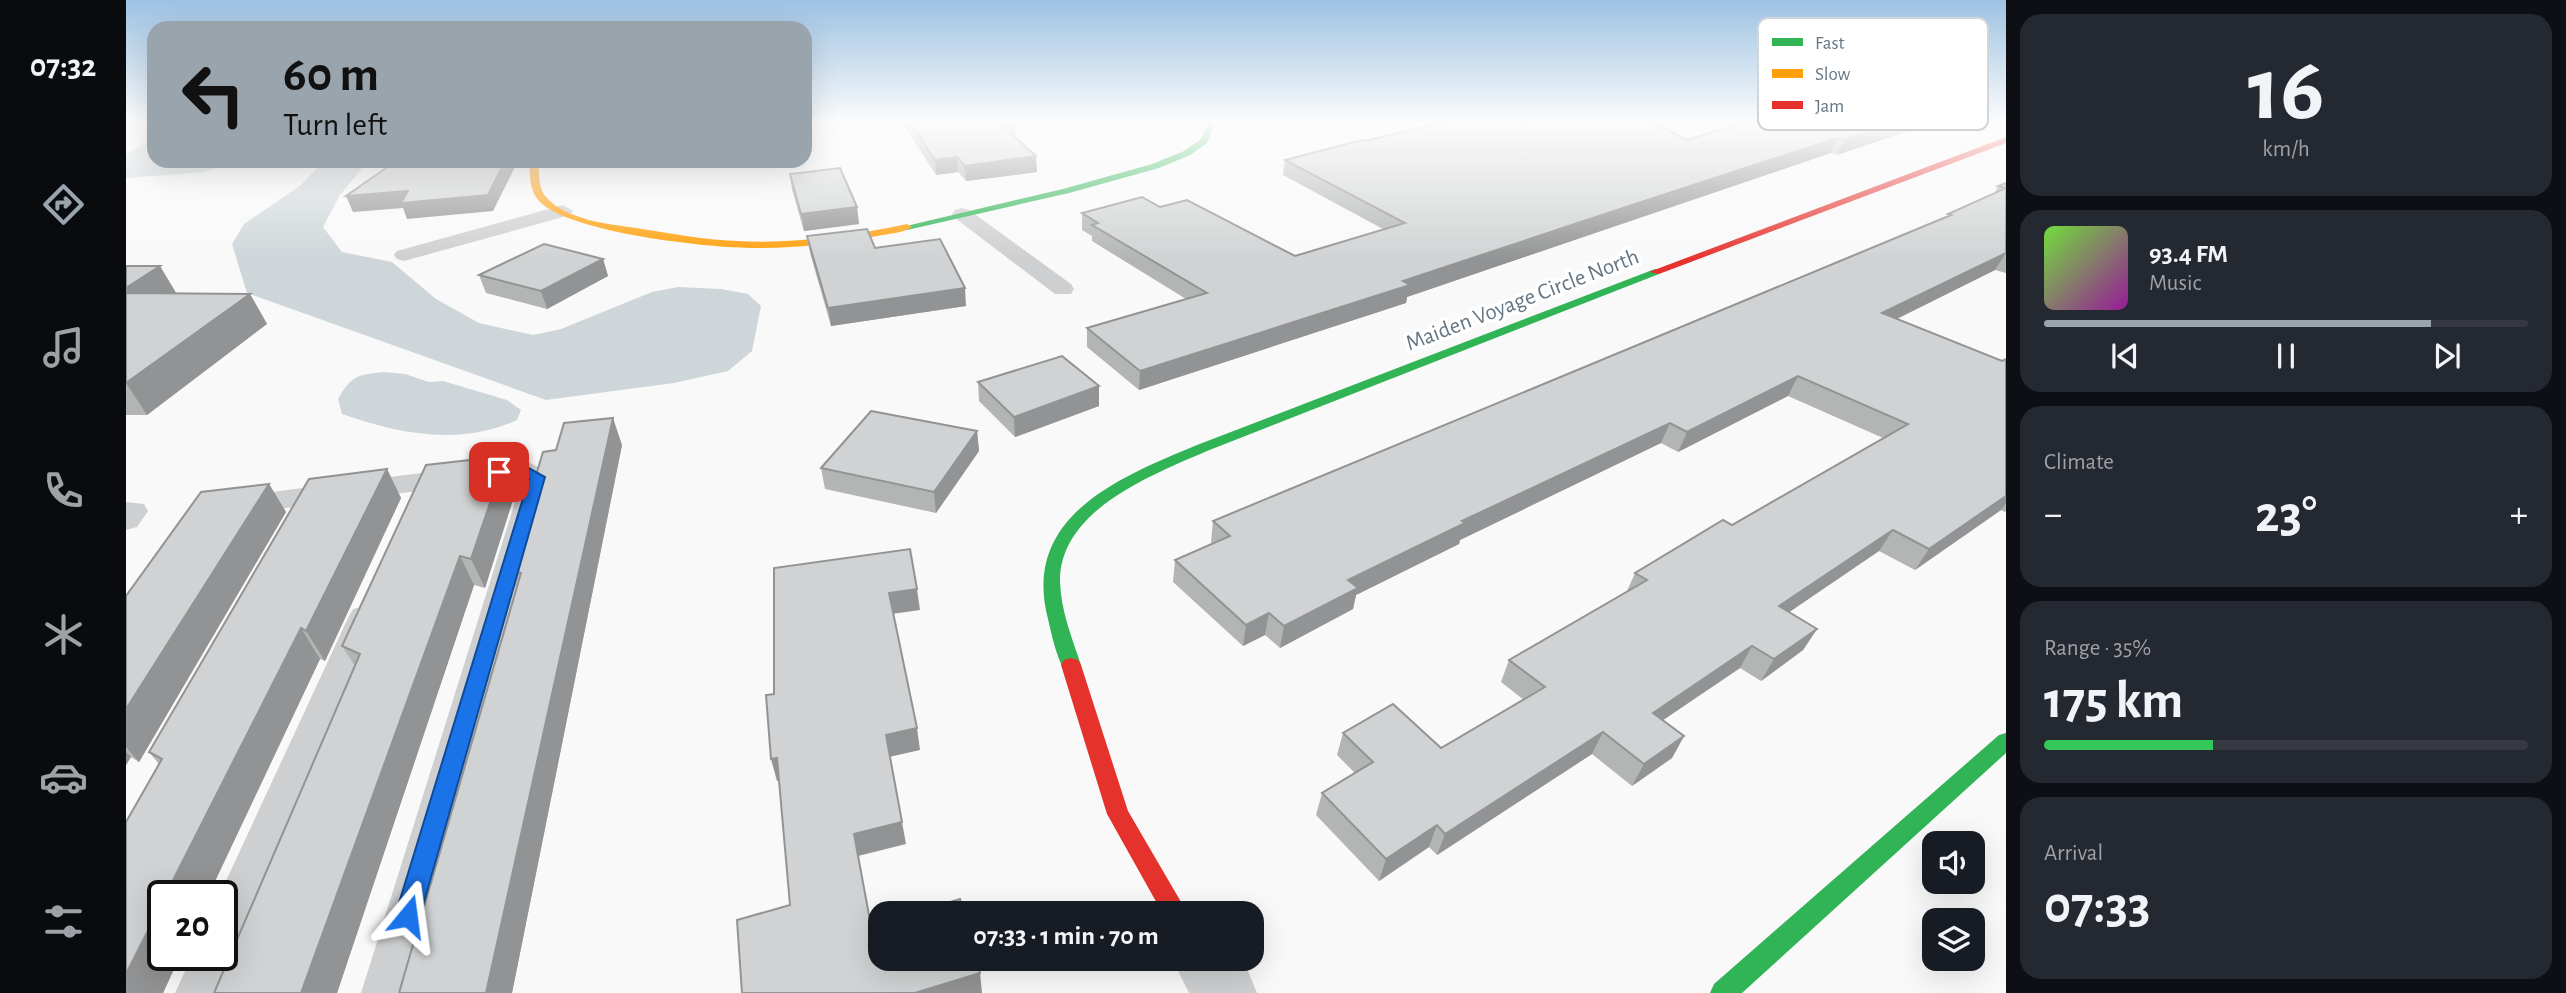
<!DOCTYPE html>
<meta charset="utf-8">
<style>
:root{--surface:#171b24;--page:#242831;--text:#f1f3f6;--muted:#9ea1a6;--line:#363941;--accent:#99a4ac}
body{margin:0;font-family:"Alegreya Sans",sans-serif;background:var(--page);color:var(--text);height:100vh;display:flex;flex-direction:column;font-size:26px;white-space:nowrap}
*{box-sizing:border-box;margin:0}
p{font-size:23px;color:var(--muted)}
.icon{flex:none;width:38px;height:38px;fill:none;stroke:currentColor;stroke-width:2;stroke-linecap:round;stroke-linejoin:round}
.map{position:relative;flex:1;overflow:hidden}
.panel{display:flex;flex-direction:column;gap:14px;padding:14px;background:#0d0f14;width:560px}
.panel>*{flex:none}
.hud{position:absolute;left:21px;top:21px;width:665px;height:147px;border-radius:21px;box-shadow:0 7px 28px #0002;background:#99a4ac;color:#111;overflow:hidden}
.buttons{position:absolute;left:1796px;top:831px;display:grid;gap:14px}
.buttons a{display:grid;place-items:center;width:63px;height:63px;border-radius:14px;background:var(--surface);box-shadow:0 7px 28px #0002;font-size:35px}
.speed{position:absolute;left:21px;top:880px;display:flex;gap:14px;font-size:35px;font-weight:700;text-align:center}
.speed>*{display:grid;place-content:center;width:91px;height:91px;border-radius:50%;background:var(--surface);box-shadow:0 7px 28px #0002;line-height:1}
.speed .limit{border:4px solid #111;border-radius:10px;background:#fff;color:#111}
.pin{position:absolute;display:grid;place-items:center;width:60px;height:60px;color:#fff;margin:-30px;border-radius:14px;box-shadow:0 4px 10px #0006}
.me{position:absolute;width:77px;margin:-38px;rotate:16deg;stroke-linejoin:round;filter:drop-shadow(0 0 5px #0008)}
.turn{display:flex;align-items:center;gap:24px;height:147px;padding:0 21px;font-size:32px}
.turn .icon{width:91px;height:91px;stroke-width:2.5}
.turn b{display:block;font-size:49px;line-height:60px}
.big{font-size:52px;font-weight:600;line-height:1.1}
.panel .widget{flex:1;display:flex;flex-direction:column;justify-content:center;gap:10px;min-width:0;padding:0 24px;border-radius:21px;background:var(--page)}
.panel .dial{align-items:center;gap:0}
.dial b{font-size:91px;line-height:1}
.song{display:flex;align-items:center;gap:21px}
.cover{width:84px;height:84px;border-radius:10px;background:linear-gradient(135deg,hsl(100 70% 55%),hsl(300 70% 35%))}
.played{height:7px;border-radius:4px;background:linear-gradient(90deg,var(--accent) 80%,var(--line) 80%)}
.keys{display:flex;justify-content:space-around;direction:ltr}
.heat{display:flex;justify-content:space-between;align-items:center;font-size:38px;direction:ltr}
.charge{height:10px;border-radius:5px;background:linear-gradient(90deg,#34c759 35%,var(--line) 0)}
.trip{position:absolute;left:742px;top:901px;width:396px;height:70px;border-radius:21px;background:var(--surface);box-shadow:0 7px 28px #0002;font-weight:600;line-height:70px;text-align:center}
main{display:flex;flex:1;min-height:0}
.dock{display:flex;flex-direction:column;width:126px;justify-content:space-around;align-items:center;background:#090b0e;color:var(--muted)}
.dock .icon{width:49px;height:49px}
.dock .on{color:var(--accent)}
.dock b{font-size:32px;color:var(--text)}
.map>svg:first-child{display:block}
</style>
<main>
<nav class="dock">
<b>07:32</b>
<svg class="icon on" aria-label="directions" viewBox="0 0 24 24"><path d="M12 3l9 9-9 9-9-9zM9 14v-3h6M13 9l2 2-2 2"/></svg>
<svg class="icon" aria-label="music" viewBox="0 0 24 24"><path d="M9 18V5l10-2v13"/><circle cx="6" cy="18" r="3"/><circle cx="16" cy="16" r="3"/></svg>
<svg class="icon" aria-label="phone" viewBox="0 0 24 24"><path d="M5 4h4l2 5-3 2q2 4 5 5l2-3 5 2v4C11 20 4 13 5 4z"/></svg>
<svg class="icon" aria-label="climate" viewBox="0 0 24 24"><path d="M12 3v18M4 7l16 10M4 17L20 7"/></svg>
<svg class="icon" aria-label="car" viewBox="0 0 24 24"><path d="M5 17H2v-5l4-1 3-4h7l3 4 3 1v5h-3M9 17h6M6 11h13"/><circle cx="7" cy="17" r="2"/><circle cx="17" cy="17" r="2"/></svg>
<svg class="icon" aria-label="filters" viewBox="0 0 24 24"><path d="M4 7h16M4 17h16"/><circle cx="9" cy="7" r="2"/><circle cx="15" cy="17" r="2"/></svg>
</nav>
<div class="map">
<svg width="1880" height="993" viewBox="0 0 1880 993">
<rect width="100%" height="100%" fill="#f9f9f9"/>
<g fill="#ced6d9">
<path d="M28 138V161H112L78 172 0 178V154Z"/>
<path d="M198 161H242L214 195 197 227 216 252 266 262 310 299 353 323 407 335 435 329 526 292 552 287 595 289 622 294 635 306 626 351 602 371 548 383 420 400 121 293 106 244 118 224 175 185Z"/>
<path d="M258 372 279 374 303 382 317 381 381 400 395 410 391 420C333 446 273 434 216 414L212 399C226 375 231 375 258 372Z"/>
</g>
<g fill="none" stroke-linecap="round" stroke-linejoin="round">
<g fill="#cecfd0" fill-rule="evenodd">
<path d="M437 205 447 211 444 215 278 261 271 259 268 255 271 251Z"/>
<path d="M836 208 843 210 945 284 948 289 945 294H929L829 218 826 214 829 210Z"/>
<path d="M397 460 421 471 426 477 283 993H235L396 480 392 478 115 514 104 512 100 505 104 498 115 496Z"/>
<path d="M0 502 18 504 22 511 11 527 0 530Z"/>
<path d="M239 606 251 609 256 618 97 993H49L66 956H96V896H93L222 618 227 609Z"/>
</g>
<path fill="#cecfd0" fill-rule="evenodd" d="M1046 959H1113L1122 971 1131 993H1063Z"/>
<g fill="#30b455" fill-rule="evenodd">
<path d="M1082 121H1090L1081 143 1064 155 1033 168 943 193 781 230 776 227 937 189 1026 164 1058 151 1075 139Z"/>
<path d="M1529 269 1533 270V274L1081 451C1026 475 933 510 934 582 935 611 946 638 955 665L952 670 945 672 938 670C930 655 926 636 922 619 895 516 994 477 1071 445Z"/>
<path d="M1880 733V753L1616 993H1584L1588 984 1873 735Z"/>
</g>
<path fill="#ff9f0a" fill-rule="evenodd" d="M403 161H413C413 173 412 188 420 197 440 220 482 224 510 228 543 233 577 240 611 241 668 244 725 236 781 224L786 227C777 233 762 234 751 236 711 244 670 248 629 248 584 248 443 233 413 201 403 190 404 175 403 161Z"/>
<g fill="#e5322d" fill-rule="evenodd">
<path d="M1880 137V143L1533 274 1523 272Z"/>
<path d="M945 658 952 660 955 665 1002 811 1062 914H1037L981 814 935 665 938 660Z"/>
</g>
</g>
<g fill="#b3b5b5">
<path d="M775 121H884L889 126V137L911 172 840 181 832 172 810 175Z"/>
<path d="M1623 121H1812L1711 155 1705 153 1488 226 1281 297 1280 303 1013 390 961 347V328L1060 299 966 241V236L956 230V213L1034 207 1169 256 1257 229 1157 175 1159 160 1239 141 1560 140Z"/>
<path d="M664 174 731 207 733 224 678 231 666 190Z"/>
<path d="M1880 183V273L1869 270 1771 319 1876 361 1880 359V511L1879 512 1875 510 1789 570 1753 551 1663 612 1691 629 1677 650 1635 681 1614 668 1537 720 1558 736 1546 758 1506 786 1466 754 1311 855 1303 847 1253 881 1190 815 1196 793 1229 773 1211 755 1217 733 1315 748 1398 700 1375 682 1383 660 1501 591 1509 573 1606 525 1757 438 1662 396 1552 452 1535 443 1334 540 1333 544 1230 595 1227 609 1154 648 1139 635 1117 646 1047 582 1049 560 1086 544 1085 542 1087 521 1820 217 1822 214 1868 194 1872 186Z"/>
<path d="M681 236 749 248 840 306 705 326 684 253Z"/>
<path d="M477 259 482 276 421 309 360 293 353 275Z"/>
<path d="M0 266 50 293 124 294 141 324 21 415H0Z"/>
<path d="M852 382 973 406 889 437 853 401Z"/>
<path d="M851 431 853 451 810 513 699 489 695 468Z"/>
<path d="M496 445 386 993H273L390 588 382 569Z"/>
<path d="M380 456 392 484 359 588 348 585 211 993H88L229 666 216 646Z"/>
<path d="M261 469 275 498 199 661 194 659 82 896H37L54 956 37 993H0L33 764 23 752Z"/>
<path d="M143 484 160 512 13 762 5 757 0 765V596Z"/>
</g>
<g fill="#929394">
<path d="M1776 121H1812L1711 155 1718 140Z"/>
<path d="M1711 138 1705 153 1281 297 1280 303 1013 390 1014 371 1277 281Z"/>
<path d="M910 156 911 172 840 181 839 166Z"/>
<path d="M831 157 832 172 810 175 809 160Z"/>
<path d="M379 161H392L367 211 281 219 277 208 227 212 220 196Z"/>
<path d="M731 207 733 224 678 231 675 214Z"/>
<path d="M1880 253 1869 270 1746 331 1756 313Z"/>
<path d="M477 259 482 276 421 309 415 291Z"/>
<path d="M34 266 52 296 0 306V288Z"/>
<path d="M839 288 840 306 705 326 702 308Z"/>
<path d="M124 294 141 324 21 415 0 383Z"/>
<path d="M1672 376 1662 396 1552 452 1561 432Z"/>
<path d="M973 386V406L889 437 888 417Z"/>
<path d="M487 418 496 445 386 993H360Z"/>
<path d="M1544 423 1535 443 1334 540 1333 544 1230 595 1227 609 1154 648 1158 626 1222 580 1336 521Z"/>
<path d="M851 431 853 451 810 513 808 492Z"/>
<path d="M380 456 392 484 359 588 345 559Z"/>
<path d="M261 469 275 498 199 661 180 631Z"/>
<path d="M143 484 160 512 13 762 0 747V709Z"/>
<path d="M1880 496V503L1875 510 1789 570 1803 549Z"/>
<path d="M1767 530 1753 551 1640 628 1653 606Z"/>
<path d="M334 556 348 585 211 993H175Z"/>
<path d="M791 589 794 610 766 614 763 593Z"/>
<path d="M1143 613 1139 635 1117 646 1120 625Z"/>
<path d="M175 628 194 659 82 896H39Z"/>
<path d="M1691 629 1677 650 1635 681 1648 659Z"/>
<path d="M1626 646 1614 668 1515 735 1527 713Z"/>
<path d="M791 728 794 750 763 757 760 735Z"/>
<path d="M1477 732 1466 754 1311 855 1319 834Z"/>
<path d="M1558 736 1546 758 1506 786 1518 764Z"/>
<path d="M0 752 5 757 0 765Z"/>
<path d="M651 758 657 780 651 781 645 759Z"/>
<path d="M776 822 780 844 732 856 750 947 728 834Z"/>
<path d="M1311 825 1303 847 1253 881 1260 859Z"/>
<path d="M37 901V956H54L37 993H0V974Z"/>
<path d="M854 973 856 993H789Z"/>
</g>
<g fill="#d0d2d3" stroke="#929394" stroke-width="2">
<path d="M783 121H884L889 126H877L910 156 839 166 831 157 809 160Z"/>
<path d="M1322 121H1525L1560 140 1623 121H1776L1718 140 1711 138 1494 209 1277 281 1284 285 1014 371 961 328 1081 293 966 225 972 223 956 213 1016 197 1034 207 1061 200 1169 256 1279 223 1159 160 1236 140 1239 141Z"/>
<path d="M270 161H379L362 195 275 203 282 191 220 196Z"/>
<path d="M714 168 731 207 675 214 664 174Z"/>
<path d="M1880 183V188L1872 186Z"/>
<path d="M1880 188V253L1756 313 1876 361 1880 359V496L1803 549 1767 530 1653 606 1691 629 1648 659 1626 646 1527 713 1558 736 1518 764 1477 732 1319 834 1311 825 1260 859 1196 793 1247 762 1217 733 1267 704 1315 748 1419 687 1383 660 1521 580 1509 573 1597 520 1606 525 1782 424 1672 376 1561 432 1544 423 1336 521 1339 523 1222 580 1232 588 1158 626 1143 613 1120 625 1049 560 1104 536 1087 521 1825 215 1822 214Z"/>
<path d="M741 229 749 248 814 239 839 288 702 308 681 236Z"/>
<path d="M418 244 477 259 415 291 353 275Z"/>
<path d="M0 266H34L0 288Z"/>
<path d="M0 293 124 294 0 383Z"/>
<path d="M936 356 973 386 888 417 852 382Z"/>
<path d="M745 411 851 431 808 492 695 468Z"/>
<path d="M487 418 360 993H273L395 573 382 569 417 452 430 450 438 423Z"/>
<path d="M380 456 345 559 334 556 175 993H88L234 654 216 646 300 465Z"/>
<path d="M261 469 180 631 175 628 39 896H37V901L0 974V822L36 759 23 752 183 479Z"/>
<path d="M143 484 0 709V596L75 492Z"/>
<path d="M784 549 791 589 763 593 791 728 760 735 776 822 728 834 745 926 754 923V959H850L854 973 789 993H615H616L611 920 664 905 651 758 645 759 640 695 648 694V568Z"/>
<path d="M834 899 838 914H785Z"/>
</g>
<linearGradient id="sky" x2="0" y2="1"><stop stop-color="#9dc2e2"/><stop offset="0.47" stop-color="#fcfcfc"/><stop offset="1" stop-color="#fcfcfc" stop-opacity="0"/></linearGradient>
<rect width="1880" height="260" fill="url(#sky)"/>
<path fill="#1a73e8" stroke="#114b97" stroke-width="2" d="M397 465 419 477 294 916 290 924 282 927 273 924 269 916 403 479C390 472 375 481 365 472L373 468Z"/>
<g text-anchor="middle" stroke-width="7" stroke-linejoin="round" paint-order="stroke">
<g font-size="23" fill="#657683" stroke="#fff">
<text transform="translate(1396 299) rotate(-21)" y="8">Maiden Voyage Circle North</text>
</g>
</g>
<rect x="1632" y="18" width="230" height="112" rx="10" fill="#fff" stroke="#d1d6da" stroke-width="2"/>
<rect x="1646" y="38" width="31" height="8" fill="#30b455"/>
<rect x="1646" y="69" width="31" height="9" fill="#ff9f0a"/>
<rect x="1646" y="101" width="31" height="8" fill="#e5322d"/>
<g font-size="19" fill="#657683">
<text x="1689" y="49">Fast</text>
<text x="1689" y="80">Slow</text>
<text x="1689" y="112">Jam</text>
</g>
</svg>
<div class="buttons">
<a><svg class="icon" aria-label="sound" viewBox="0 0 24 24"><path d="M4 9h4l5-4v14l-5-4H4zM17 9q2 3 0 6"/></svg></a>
<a><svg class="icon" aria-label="layers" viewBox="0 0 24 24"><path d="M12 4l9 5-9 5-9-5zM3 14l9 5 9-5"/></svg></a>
</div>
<div class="speed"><div class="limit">20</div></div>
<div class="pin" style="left:373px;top:472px;background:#d93025"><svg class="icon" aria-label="arrive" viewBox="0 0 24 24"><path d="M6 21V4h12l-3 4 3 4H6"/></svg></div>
<svg class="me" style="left:282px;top:916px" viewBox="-20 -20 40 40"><path d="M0-17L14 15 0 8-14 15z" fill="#1a73e8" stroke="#fff" stroke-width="4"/></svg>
<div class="trip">07:33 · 1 min · 70 m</div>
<div class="hud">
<div class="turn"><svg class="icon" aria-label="left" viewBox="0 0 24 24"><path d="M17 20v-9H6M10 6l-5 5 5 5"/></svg><div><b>60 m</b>Turn left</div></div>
</div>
</div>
<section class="panel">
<div class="widget dial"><b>16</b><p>km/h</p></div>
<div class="widget">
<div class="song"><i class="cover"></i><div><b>93.4 FM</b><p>Music</p></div></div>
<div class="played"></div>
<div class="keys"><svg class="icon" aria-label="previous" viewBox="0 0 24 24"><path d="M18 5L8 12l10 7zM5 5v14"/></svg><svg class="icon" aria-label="pause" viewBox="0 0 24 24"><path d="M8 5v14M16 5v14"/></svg><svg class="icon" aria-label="next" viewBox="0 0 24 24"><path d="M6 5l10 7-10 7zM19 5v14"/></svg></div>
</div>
<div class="widget"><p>Climate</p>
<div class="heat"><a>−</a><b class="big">23°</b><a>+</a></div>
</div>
<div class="widget"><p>Range · 35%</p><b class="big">175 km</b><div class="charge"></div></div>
<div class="widget"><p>Arrival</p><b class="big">07:33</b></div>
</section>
</main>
